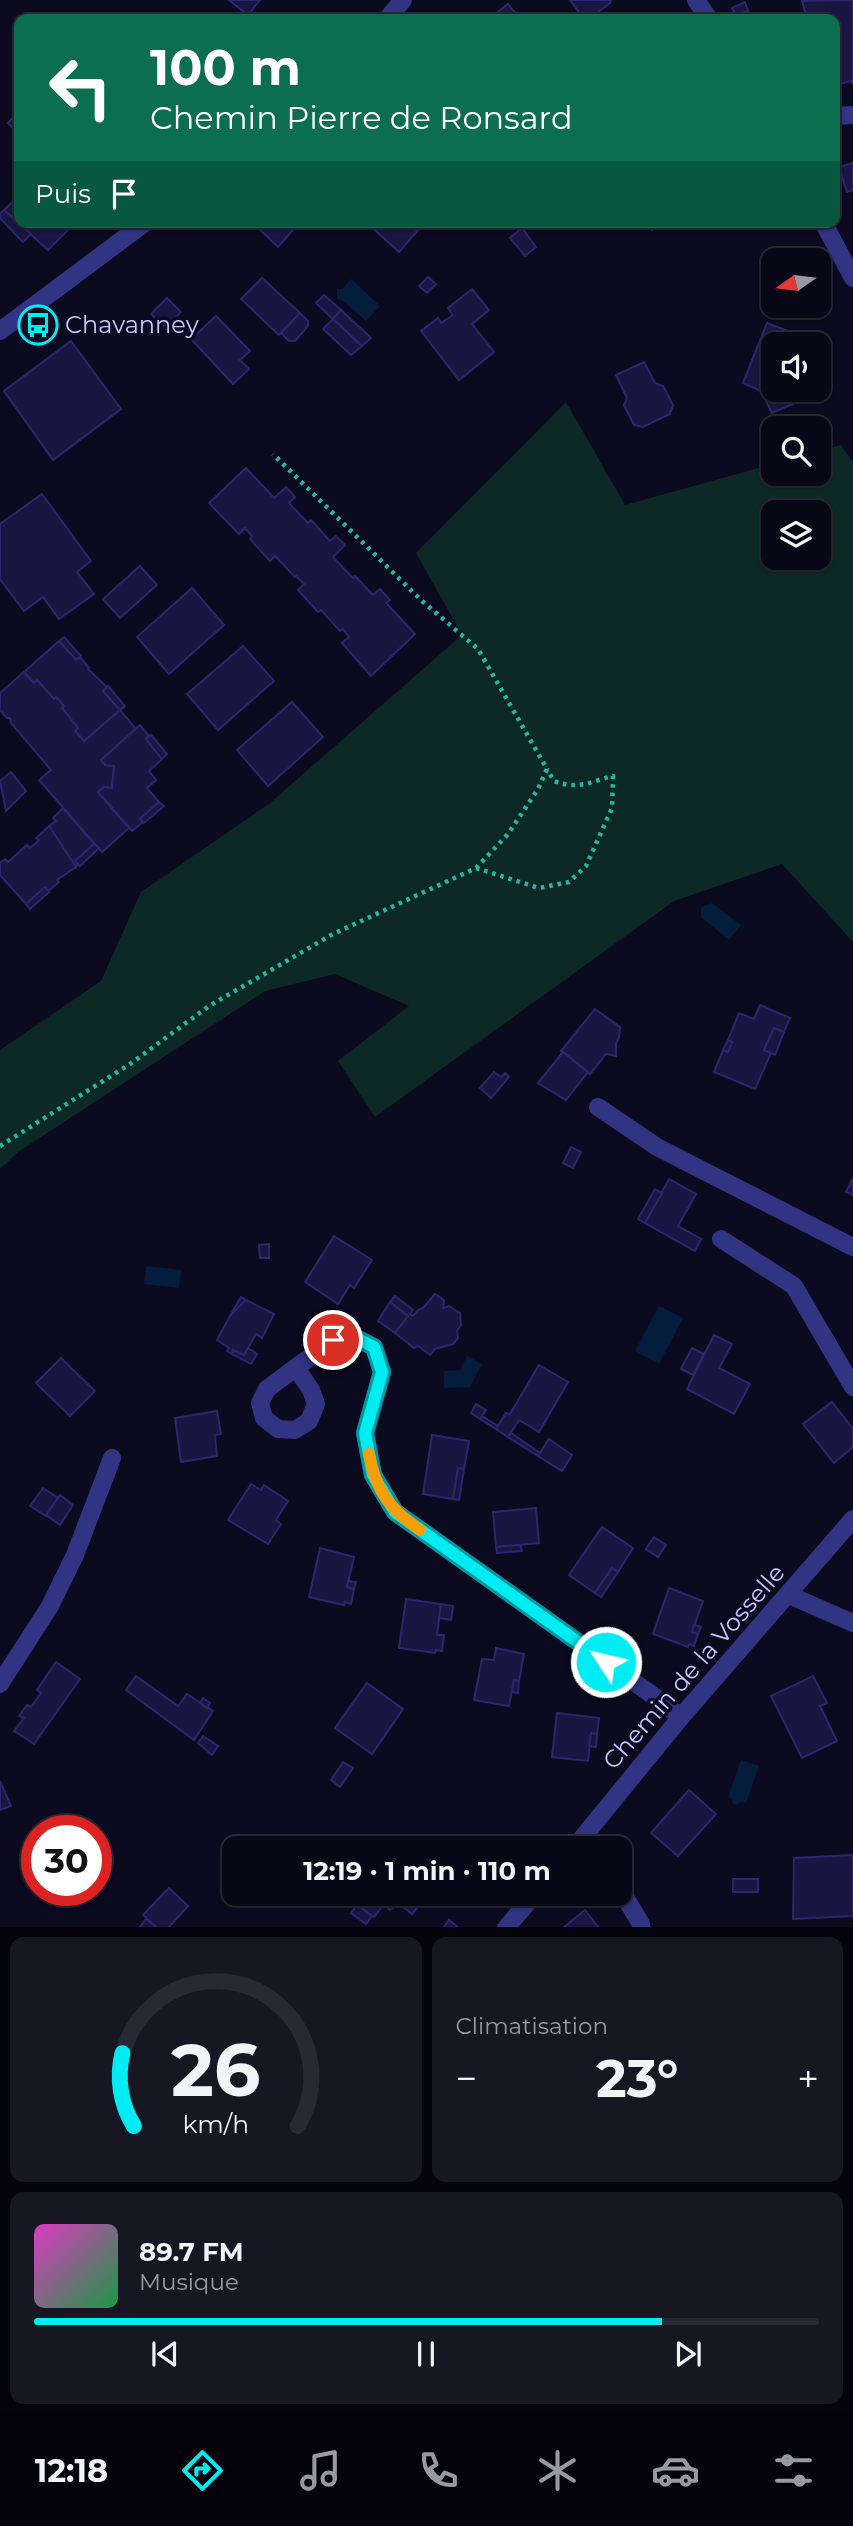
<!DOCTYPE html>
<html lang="fr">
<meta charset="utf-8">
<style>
:root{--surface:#090816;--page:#171623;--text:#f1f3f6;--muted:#999aa1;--line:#292935;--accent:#00ecf2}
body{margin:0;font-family:Montserrat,sans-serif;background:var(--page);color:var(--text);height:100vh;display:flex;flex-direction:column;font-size:26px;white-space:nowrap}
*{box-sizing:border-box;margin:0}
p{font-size:23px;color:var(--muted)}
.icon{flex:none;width:38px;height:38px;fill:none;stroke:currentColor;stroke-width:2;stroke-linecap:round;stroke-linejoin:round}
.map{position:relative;height:1927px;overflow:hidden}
.details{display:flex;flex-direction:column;gap:10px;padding:10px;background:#05040c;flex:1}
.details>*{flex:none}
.hud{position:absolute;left:14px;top:14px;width:826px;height:214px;border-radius:14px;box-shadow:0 2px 5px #0004,0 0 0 2px var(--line);background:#0b6e4f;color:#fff;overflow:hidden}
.needle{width:46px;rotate:256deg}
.buttons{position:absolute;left:761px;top:248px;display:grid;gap:14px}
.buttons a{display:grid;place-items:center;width:70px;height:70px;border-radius:14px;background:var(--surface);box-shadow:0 2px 5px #0004,0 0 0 2px var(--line);font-size:35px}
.speed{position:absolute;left:21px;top:1815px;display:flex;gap:14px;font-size:35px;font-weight:700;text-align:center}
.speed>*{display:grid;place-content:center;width:91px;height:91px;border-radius:50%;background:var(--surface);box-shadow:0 2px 5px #0004,0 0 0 2px var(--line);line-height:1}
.speed .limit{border:10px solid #d22;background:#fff;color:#111}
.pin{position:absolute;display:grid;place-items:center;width:60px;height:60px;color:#fff;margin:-30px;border:4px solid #fff;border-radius:50%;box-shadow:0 2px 7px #0007}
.me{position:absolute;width:77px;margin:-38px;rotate:305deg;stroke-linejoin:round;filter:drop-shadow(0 0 5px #0008)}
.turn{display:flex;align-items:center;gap:24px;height:147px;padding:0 21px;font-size:32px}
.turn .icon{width:91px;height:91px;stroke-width:2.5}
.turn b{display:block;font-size:49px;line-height:60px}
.then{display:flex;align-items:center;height:66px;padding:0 21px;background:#0003;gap:14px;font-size:26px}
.big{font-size:52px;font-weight:700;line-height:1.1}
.details .card{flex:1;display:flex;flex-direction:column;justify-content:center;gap:10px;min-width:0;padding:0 24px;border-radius:14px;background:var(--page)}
.details .dial{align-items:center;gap:0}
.dial svg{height:182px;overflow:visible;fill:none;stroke:var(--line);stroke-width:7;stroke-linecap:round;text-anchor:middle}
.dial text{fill:var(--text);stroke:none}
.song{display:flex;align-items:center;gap:21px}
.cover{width:84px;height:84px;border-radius:10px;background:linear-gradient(135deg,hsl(310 70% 55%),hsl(140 70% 35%))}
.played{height:7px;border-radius:4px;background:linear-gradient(90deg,var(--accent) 80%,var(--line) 80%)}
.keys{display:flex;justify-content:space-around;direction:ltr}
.heat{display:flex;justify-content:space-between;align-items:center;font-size:38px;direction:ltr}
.details .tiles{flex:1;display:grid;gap:10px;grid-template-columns:1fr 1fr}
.card:last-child{grid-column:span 2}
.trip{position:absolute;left:222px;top:1836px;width:410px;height:70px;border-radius:14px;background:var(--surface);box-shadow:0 2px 5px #0004,0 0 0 2px var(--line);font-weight:700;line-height:70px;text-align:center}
.tabs{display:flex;height:112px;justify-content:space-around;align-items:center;background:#040309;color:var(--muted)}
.tabs .icon{width:49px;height:49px}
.tabs .active{color:var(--accent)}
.tabs b{font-size:32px;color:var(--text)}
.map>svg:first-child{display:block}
</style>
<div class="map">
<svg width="853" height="1928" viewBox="0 0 853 1928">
<rect width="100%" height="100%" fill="#0c0a1e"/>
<path fill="#0d2926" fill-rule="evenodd" d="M566 402 625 505 773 464 774 474H819V451L841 445 853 463V942L782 864 674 901 375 1117 338 1061 409 1006 335 974 265 991 18 1152 0 1169V1050L101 981 141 892 270 803 462 635 416 553ZM774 513H819V558H774Z"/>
<g fill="#051d3d">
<path d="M351 279 380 306 366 321 342 300 337 299V289H342Z"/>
<path d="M712 903 741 925 729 940 701 917V907Z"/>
<path d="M146 1266 181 1270 179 1288 144 1284Z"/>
<path d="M659 1306 683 1318 659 1364 635 1351Z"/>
<path d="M467 1356 482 1364 470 1387 444 1388V1371L460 1370Z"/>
<path d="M741 1760 759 1766 746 1803 742 1802 737 1805 733 1804 732 1799 728 1797Z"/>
</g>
<g fill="#1a1541" stroke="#2e256f" stroke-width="2">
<path d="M229 0H260L248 15Z"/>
<path d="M570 0H611L610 3 589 19H584Z"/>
<path d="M853 0V84L851 81 835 85V19H807L802 1Z"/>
<path d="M745 2 748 11 736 15 732 8Z"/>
<path d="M508 4 520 19H489Z"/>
<path d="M19 111V134L8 123Z"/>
<path d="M853 163V190L847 192 839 167Z"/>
<path d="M19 196V222H66L71 227 48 250 4 210Z"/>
<path d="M4 210 31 234 23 242 0 218V214Z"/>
<path d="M252 222H300L278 247Z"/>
<path d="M366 222H423L424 223 399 252Z"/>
<path d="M646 222H663L652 230Z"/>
<path d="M522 228 536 247 525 256 510 238Z"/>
<path d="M428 277 436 284 427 293 419 286Z"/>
<path d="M262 278 300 313 279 335 241 299Z"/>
<path d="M472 289 489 310 472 324 494 352 459 380 421 331 438 318 441 323 453 315 448 308Z"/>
<path d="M324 295 341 310 333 319 316 303Z"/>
<path d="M167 298 181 312 165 328 151 314Z"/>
<path d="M341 310 371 338 362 346 333 319Z"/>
<path d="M300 313 308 321V326L295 341H289L281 333Z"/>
<path d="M216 316 250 351 240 360 249 369 233 384 191 339Z"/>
<path d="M333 319 362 346 351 355 323 329Z"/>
<path d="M767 323 791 332 786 345H774V390H787L793 404 772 413 761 391 743 383Z"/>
<path d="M71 341 121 409 53 460 4 391Z"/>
<path d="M644 362 655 383 663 386 673 405 670 414 643 427 634 425 624 405 627 398 616 375Z"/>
<path d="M246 468 274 498 286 487 295 497 289 503 308 523 311 520 330 541 336 536 345 545 333 557 353 578 355 576 373 595 380 589 390 600 386 603 415 634 371 676 342 643 349 637 343 629 340 631 321 610 318 612 298 590 304 584 296 576 295 577 275 556 270 561 250 539 252 536 245 528 239 534 209 503Z"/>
<path d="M42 494 91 561 77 572 94 594 59 619 43 597 24 611 0 579V524Z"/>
<path d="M140 566 157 585 120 618 103 599Z"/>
<path d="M192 588 224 625 169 674 137 637Z"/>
<path d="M64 637 81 656 76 660 59 641Z"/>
<path d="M59 641 76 660 80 657 89 668 88 669 107 687 103 691 120 710 84 741 75 731 78 728 62 708 64 706 56 697 54 699 37 680 34 683 24 672Z"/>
<path d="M243 646 274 681 218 730 187 694Z"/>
<path d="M24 672 34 683 37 680 54 699 56 697 64 706 62 708 78 728 75 731 84 741 120 710 136 729 101 760 105 765 114 766 112 788 104 787 98 792 129 828 102 852 39 780 51 770 11 723 10 718H7L0 710V693Z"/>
<path d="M108 686 125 706 120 710 103 691Z"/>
<path d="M292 702 323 737 268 786 237 750Z"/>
<path d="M140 725 149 736 146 739 162 759 149 771 156 780 147 788 159 802 140 819 143 822 132 831 98 792 104 787 112 788 114 766 105 765 101 760Z"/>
<path d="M151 735 167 754 162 759 146 739Z"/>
<path d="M11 772 26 791 6 811 0 781Z"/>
<path d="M159 802 164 806 144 823 140 819Z"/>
<path d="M63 808 94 844 75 861 78 864 76 867 49 826 56 821 53 818Z"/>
<path d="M49 826 76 867 57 880 59 882 48 891 45 887 26 904 0 875V863L5 859 8 862 27 845 30 848 39 840 36 838Z"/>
<path d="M94 844 99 848 80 866 75 861Z"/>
<path d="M45 887 49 892 30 909 26 904Z"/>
<path d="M760 1005 790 1018 784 1032 774 1028 764 1050 771 1053 755 1089 714 1072 723 1050 728 1052 732 1042 728 1040 739 1013 754 1019Z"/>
<path d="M595 1009 620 1027 619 1038 616 1043V1056L606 1054 590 1074 561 1051Z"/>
<path d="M774 1028 784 1032 775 1055 764 1050Z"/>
<path d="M728 1040 732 1042 728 1052 723 1050Z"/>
<path d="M563 1052 588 1072 566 1100 538 1083Z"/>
<path d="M494 1072 501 1077 505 1073 509 1077 491 1098 480 1088Z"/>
<path d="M571 1147 581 1152 573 1168 563 1163Z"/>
<path d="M853 1178V1195L846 1192Z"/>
<path d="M669 1179 696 1194 678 1226 701 1239 695 1251 645 1223Z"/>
<path d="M655 1189 662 1193 645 1223 638 1219Z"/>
<path d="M334 1236 372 1260 354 1288 350 1285 338 1304 305 1282Z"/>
<path d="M269 1244V1258H260L259 1245Z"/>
<path d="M435 1294 444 1300 443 1308 449 1306 460 1313 461 1325 457 1331 458 1338 453 1344 435 1349 430 1355 418 1346 414 1348 395 1333 408 1316 390 1302 395 1296 413 1310 410 1314 413 1316 418 1310 423 1308Z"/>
<path d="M241 1297 246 1300 230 1316Z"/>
<path d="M246 1300 274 1314 262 1338 256 1334 244 1355 233 1350 232 1354 227 1351 229 1348 217 1340 230 1316Z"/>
<path d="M390 1302 408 1316 395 1333 378 1321Z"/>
<path d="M714 1335 732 1344 719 1368 750 1384 734 1414 687 1389Z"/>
<path d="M248 1348 257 1354 251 1364 232 1354 233 1350 244 1355Z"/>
<path d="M692 1348 704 1354 693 1375 681 1369Z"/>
<path d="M61 1358 95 1391 70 1416 36 1383Z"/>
<path d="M539 1365 568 1382 539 1432 519 1420 508 1437 496 1429 506 1413 510 1414Z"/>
<path d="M832 1402 853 1429V1447L834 1463 803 1424Z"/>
<path d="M476 1404 486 1410 480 1419 471 1413Z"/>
<path d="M217 1411 221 1434 215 1435 217 1456 181 1462 175 1418Z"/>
<path d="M482 1416 498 1426 496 1429 480 1419Z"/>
<path d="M511 1433 540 1453 538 1456 508 1437Z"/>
<path d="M432 1435 469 1441 464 1469 458 1468 453 1499 423 1494Z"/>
<path d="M549 1439 572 1455 562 1471 538 1456Z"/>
<path d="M458 1468 464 1469 459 1500 453 1499Z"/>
<path d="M251 1484 261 1490 264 1485 288 1501 276 1520 281 1524 268 1544 228 1520Z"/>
<path d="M43 1488 58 1498 46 1516 30 1506Z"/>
<path d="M60 1495 73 1505 60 1525 46 1515Z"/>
<path d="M536 1508 539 1543 496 1547 493 1512Z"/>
<path d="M602 1527 633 1548 618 1572 612 1568 595 1593 569 1575Z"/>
<path d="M654 1537 666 1545 658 1557 646 1549Z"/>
<path d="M520 1545 522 1551 497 1553 496 1547Z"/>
<path d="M320 1548 354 1557 347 1587 354 1589 351 1604 345 1602 344 1605 309 1597Z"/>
<path d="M612 1568 618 1572 601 1597 595 1593Z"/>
<path d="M348 1581 356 1582 354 1589 347 1587Z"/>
<path d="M669 1588 703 1601 692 1632 698 1634 694 1646 689 1644 688 1647 653 1634Z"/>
<path d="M406 1599 441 1604 437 1635H444L442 1651 436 1650 435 1653 399 1648Z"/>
<path d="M441 1604 453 1606 451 1620 439 1618Z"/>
<path d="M694 1625 701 1627 698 1634 692 1632Z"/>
<path d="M496 1648 524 1654 519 1681 514 1680 509 1706 474 1700 482 1659 494 1660Z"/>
<path d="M56 1662 80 1679 34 1744 14 1731 24 1718 19 1716 27 1705 31 1707 41 1693 37 1690Z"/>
<path d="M136 1676 178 1706 187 1694 213 1711 194 1740 126 1690Z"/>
<path d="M813 1676 827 1703 820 1706 837 1741 802 1758 771 1696Z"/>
<path d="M514 1680 519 1681 518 1693 512 1692Z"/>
<path d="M367 1683 403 1709 372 1754 335 1728Z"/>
<path d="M203 1698 210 1703 207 1708 200 1703Z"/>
<path d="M557 1713 599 1718 597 1734 591 1733 588 1761 552 1757Z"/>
<path d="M591 1733 597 1734 596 1747 589 1746Z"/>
<path d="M203 1736 218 1746 212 1755 198 1743Z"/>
<path d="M343 1762 353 1768 340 1787 331 1780Z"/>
<path d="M0 1781 11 1806 0 1810Z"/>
<path d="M689 1790 716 1814 678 1856 651 1833Z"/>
<path d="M853 1855V1916L793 1919 794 1858Z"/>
<rect x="733" y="1879" width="25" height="13"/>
<path d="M169 1888 188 1906 168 1928H157L143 1915Z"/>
<path d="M343 1894H415L424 1900 412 1914 390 1896 374 1917Z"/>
<path d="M390 1896 399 1903 390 1910 383 1904Z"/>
<path d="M357 1905 372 1916 366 1924 351 1913Z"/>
<path d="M585 1910 599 1928H563Z"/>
<path d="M146 1919 157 1928H139Z"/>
<path d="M449 1920 459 1928H443Z"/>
</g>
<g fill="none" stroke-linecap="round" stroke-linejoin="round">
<g stroke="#23b8a4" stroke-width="4.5" stroke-dasharray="3.5 5" stroke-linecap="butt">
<path d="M476 868 539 888 569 882 586 866 612 808 613 776C590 782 578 790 554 781L547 769"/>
<path d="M0 1146 130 1064 209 1006 333 934 476 868 508 834 538 789 547 769 478 649 422 601 273 454"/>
</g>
<g stroke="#313482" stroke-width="18">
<path d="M835 116 853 115"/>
<path d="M598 1107 657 1147 853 1247"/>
<path d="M721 1239 794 1286 853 1387"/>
<path d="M789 1595 853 1623"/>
<path d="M586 1834 594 1848"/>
<path d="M620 1889 641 1924"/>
</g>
<g stroke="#313482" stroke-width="18">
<path d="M696 0 709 19"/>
<path d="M387 19 403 0"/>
<path d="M823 222 853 278"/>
<path d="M0 331 146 222"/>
<path d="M296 1368 311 1390 316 1404 309 1421 295 1430 278 1429 264 1418 260 1403 267 1389 333 1340 354 1337 374 1347 382 1372 365 1433 373 1475 395 1512 648 1692 681 1717"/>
<path d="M0 1684 50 1606 75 1555 112 1458"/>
<path d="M574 1848 681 1717 853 1519"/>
<path d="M506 1928 535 1894"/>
</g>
</g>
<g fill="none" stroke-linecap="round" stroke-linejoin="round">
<g stroke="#00999d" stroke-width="18">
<path id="route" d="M333 1340 354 1337 374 1347 382 1372 365 1433 373 1475 395 1512 606 1662"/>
</g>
<use href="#route" stroke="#00ecf2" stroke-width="12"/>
<path stroke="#f59e0b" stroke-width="12" d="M369 1454C376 1492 390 1509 420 1530"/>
</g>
<defs>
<g id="bus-ring" transform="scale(2.0125)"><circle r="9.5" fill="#0c0a1e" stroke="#00ecf2" stroke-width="1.5"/><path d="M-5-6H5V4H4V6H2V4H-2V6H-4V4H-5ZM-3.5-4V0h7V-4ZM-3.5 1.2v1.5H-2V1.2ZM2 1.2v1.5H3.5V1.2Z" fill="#00ecf2"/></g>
</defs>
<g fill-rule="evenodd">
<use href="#bus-ring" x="38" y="325"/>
</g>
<g text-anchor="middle" stroke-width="7" stroke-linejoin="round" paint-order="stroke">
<g font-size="24" fill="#cac7ff" stroke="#0c0a1e" text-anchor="start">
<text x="65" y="333">Chavanney</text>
</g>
<g font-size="24" fill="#cac7ff" stroke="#0c0a1e">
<text transform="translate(694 1667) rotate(-49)" y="8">Chemin de la Vosselle</text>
</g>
</g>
</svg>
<div class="buttons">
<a><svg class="needle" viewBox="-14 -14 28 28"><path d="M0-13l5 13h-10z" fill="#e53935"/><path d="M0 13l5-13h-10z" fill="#999aa1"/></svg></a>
<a><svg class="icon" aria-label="sound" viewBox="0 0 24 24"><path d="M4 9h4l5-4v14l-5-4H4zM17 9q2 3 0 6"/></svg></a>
<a><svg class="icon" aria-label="search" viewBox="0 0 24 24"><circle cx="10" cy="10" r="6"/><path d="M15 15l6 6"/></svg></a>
<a><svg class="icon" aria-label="layers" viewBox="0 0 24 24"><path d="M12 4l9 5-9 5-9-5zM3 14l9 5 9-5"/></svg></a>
</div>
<div class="speed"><div class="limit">30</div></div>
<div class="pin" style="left:333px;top:1340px;background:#d93025"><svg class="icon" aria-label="arrive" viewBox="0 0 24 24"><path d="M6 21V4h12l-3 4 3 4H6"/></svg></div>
<svg class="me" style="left:606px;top:1662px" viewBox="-20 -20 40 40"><circle r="17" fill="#00ecf2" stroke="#fff" stroke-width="3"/><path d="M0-11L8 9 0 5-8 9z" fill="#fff"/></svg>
<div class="trip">12:19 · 1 min · 110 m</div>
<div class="hud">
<div class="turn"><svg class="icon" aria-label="left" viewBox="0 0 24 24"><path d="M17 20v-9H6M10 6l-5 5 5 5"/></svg><div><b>100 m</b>Chemin Pierre de Ronsard</div></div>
<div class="then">Puis<svg class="icon" aria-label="arrive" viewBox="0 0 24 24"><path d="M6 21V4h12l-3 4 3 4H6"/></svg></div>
</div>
</div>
<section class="details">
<div class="tiles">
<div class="card dial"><svg viewBox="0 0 100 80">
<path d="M14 69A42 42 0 1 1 86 69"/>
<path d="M14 69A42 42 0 0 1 9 37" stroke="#00ecf2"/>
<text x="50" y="56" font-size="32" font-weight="700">26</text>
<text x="50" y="72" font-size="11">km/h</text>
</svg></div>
<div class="card"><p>Climatisation</p>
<div class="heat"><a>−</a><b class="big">23°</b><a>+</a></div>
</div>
<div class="card">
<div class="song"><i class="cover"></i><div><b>89.7 FM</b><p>Musique</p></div></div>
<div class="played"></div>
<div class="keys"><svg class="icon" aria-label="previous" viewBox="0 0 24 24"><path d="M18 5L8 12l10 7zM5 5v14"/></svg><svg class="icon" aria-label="pause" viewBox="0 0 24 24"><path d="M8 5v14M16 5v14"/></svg><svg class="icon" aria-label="next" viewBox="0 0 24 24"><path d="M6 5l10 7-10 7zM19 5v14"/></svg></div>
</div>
</div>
</section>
<nav class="tabs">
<b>12:18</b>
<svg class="icon active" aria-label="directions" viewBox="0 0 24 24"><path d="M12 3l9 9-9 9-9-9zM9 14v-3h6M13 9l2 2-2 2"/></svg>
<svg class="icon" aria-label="music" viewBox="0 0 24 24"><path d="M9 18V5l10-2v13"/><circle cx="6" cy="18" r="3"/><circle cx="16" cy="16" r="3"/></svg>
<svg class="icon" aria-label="phone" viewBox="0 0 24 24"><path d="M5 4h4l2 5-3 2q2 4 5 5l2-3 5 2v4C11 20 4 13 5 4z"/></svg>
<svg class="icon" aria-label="climate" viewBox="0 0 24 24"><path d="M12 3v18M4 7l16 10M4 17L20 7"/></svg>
<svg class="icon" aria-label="car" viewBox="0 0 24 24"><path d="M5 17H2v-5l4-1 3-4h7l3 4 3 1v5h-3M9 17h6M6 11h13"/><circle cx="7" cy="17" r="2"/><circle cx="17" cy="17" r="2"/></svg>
<svg class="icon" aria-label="filters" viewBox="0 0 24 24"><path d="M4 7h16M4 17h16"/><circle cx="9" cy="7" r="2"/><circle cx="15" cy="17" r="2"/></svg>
</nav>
